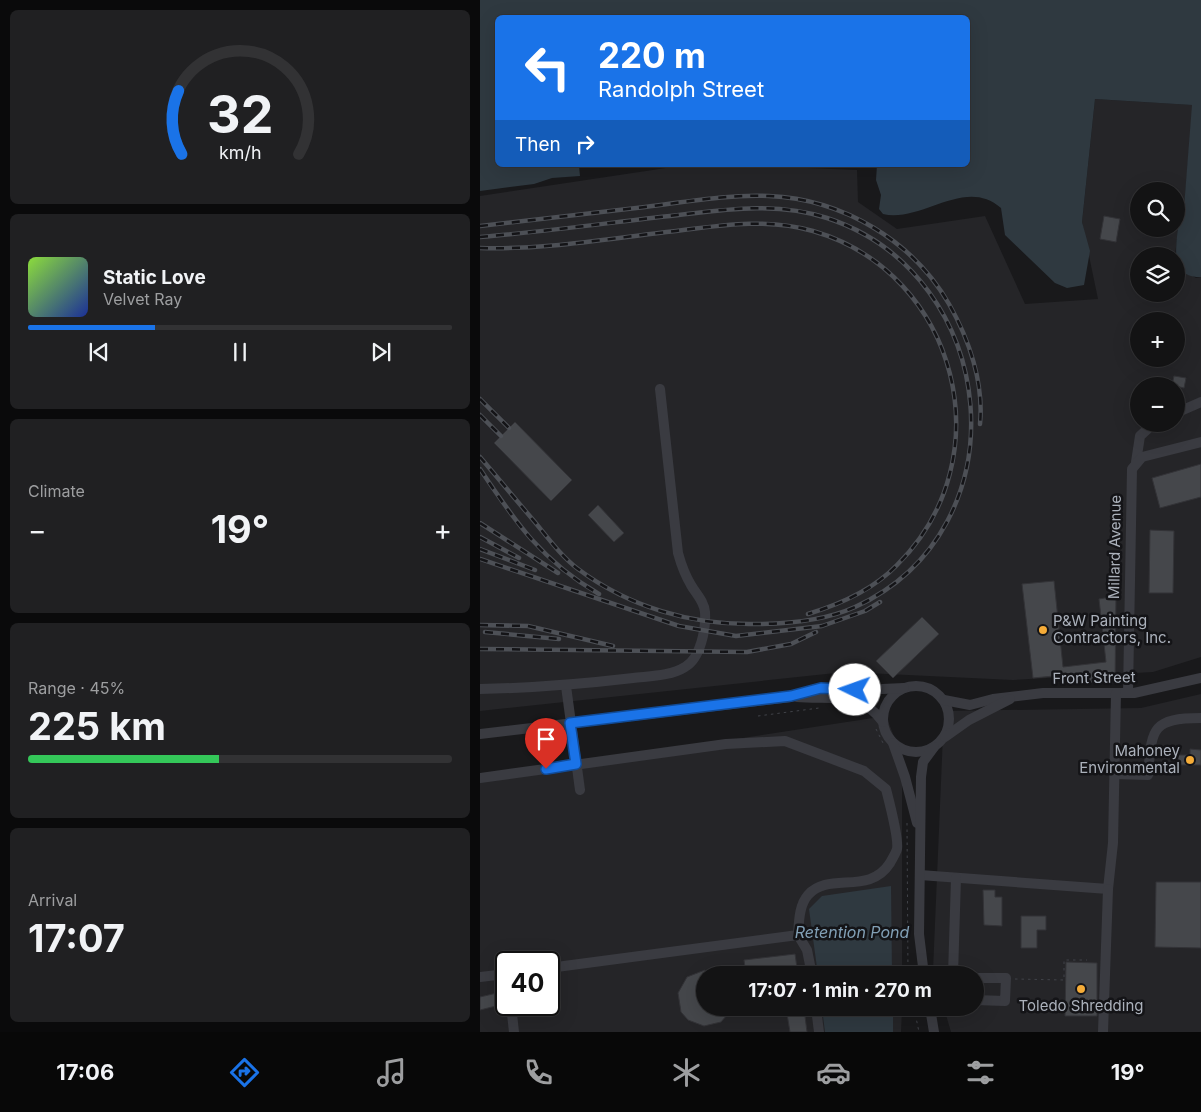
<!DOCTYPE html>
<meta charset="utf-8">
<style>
:root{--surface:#131314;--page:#202022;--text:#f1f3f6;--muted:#9d9ea0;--line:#323234;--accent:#1a73e8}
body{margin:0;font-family:Inter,sans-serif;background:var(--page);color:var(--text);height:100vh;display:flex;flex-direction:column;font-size:19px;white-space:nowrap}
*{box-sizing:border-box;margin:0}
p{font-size:16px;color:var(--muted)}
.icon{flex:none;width:28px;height:28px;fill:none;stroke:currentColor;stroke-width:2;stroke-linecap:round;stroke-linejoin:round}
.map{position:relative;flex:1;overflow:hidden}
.side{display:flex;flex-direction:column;gap:10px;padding:10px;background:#0a0a0b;width:480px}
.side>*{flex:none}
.top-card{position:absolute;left:15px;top:15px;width:475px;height:152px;border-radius:8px;box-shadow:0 5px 20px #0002,0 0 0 1px var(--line);background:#1a73e8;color:#fff;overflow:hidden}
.controls{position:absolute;left:650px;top:182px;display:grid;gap:10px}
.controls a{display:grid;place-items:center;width:55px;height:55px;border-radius:50%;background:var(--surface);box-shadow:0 5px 20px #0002,0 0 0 1px var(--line);font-size:25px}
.speed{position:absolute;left:15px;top:951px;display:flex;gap:10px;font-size:25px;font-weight:700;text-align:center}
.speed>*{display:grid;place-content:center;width:65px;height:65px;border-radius:50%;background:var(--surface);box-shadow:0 5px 20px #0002,0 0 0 1px var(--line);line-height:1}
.speed .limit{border:2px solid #111;border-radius:8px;background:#fff;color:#111}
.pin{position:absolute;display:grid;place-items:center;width:42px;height:42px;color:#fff;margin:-51px -21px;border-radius:50% 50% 50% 0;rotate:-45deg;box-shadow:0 0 5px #0007}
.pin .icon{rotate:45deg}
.me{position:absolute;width:55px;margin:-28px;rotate:273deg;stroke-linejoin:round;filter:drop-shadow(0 0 4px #0008)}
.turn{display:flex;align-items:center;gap:18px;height:105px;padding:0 20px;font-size:22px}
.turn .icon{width:65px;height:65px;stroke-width:2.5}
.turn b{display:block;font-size:35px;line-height:42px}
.then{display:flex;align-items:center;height:48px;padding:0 20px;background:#0003;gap:10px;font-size:19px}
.big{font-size:38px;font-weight:700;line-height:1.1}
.side .widget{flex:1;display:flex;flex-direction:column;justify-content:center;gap:8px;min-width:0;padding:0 18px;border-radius:8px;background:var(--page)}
.side .dial{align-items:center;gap:0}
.dial svg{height:130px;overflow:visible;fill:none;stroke:var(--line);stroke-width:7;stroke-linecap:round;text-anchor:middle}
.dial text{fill:var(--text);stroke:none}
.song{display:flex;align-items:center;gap:15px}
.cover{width:60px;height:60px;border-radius:8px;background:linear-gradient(135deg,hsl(90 70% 55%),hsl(230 70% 35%))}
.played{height:5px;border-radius:2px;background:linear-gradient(90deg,var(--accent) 30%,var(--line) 30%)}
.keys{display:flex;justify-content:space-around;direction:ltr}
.heat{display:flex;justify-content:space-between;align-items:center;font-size:28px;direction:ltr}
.charge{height:8px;border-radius:4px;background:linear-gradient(90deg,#34c759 45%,var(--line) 0)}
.trip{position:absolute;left:216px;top:966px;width:288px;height:50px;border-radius:25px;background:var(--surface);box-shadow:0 5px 20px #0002,0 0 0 1px var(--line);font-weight:700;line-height:50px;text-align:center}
.menu{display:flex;height:80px;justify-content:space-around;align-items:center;background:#080808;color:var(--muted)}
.menu .icon{width:35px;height:35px}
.menu .active{color:var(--accent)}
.menu b{font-size:22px;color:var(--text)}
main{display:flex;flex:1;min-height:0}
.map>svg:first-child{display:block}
</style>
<main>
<section class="side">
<div class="widget dial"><svg viewBox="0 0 100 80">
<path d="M14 69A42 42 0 1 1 86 69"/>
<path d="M14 69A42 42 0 0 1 12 30" stroke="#1a73e8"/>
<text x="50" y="56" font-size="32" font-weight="700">32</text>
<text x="50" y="72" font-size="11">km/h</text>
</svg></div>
<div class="widget">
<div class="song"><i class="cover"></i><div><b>Static Love</b><p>Velvet Ray</p></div></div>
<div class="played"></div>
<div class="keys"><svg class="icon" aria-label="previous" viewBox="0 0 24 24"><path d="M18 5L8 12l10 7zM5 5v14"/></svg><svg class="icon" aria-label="pause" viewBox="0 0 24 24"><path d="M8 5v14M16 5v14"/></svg><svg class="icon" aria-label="next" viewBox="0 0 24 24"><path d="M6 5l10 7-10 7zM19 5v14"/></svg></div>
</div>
<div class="widget"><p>Climate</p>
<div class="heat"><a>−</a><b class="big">19°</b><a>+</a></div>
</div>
<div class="widget"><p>Range · 45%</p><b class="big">225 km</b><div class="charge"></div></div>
<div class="widget"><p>Arrival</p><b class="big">17:07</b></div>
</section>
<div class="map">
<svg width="721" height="1032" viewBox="0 0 721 1032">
<rect width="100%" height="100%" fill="#19191b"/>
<g fill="#252528" fill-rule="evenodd">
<path d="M615 99 713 105 703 220H699L695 256H659V294H696V265L716 278 721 277V657L673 672 533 680 365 672 0 711V196L206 165H301L303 167 377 170 378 202 417 229 505 216 545 304 618 299 602 222ZM659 191H696V229H659ZM659 321H696V359H659ZM659 386H696V424H659Z"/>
<path d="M721 694V1032H471L464 1008H495V975H454L453 971 464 711 661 708Z"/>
<path d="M406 716 422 757V975H225V1008H422L421 1032H0V778ZM26 962H69V1005H26Z"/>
</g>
<g fill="#2f3940">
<path d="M0 0H721V277C687 278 697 242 699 219L703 220 712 105 615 99 602 222 610 251 604 285 587 288 575 283 525 235 521 208C485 176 442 223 403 214L399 209 401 195 396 180 397 165H488V18H18V165H110L99 166 100 176 72 178 54 184 0 191Z"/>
<path d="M411 886 412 975H338L329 909 342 896Z"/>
<path d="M342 1008H413V1032H345Z"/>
</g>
<g fill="#45474b" stroke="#333337">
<path d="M624 216 640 219 636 242 620 239Z"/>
<path d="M694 376 706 378 704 388 692 385Z"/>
<path d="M35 422 92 480 71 501 14 443Z"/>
<path d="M721 464V497L680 508 672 478Z"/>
<path d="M118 505 144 533 134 542 108 515Z"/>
<path d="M670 530 694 531 693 593H669Z"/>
<path d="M574 581 583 667 626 662 619 599 636 596 635 683 585 682 584 675 553 678 542 584Z"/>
<path d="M442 617 459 634 413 678 396 661Z"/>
<path d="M710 749 721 750V765H698V755H710Z"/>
<path d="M676 882H721V948L675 947Z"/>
<path d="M503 890H515V897H522V926L504 925Z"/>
<path d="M541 916H566V930H557V948H541Z"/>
<path d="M315 954 318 975H266L264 960Z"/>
<path d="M586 962 617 963V1016H585Z"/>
<path d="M225 970V1008H253L241 1022 224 1026 208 1020 201 1012 198 993 207 977Z"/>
<path d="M17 993 20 1005 0 1010V997Z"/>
<path d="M306 1008H324L327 1032H310Z"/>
</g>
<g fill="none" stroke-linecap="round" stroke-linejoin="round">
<g stroke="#404248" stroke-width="1" stroke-dasharray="2.5 4" stroke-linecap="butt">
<path d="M278 716 339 708"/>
<path d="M396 729 403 743"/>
<path d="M427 823 428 975"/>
<path d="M535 979 584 980V960H607"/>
<path d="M434 1008 439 1032"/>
</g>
<g stroke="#3a3b41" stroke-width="10">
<path d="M696 413 721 402"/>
<path d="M656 462 660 436 673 424"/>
<circle cx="436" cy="719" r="33"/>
<path d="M86 686 100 790"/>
<path d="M0 689C51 688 102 684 153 678 169 676 191 676 205 667 221 658 226 628 225 612 224 601 216 594 211 585 205 575 201 564 198 553L180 389"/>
<path d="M648 693 652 469 662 457 721 442"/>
<path d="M317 697C351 700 380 690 403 722"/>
<path d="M464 700 490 705 513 699 563 693H654L721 678"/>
<path d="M0 734 311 697 341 688 381 690 424 688"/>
<path d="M465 737 489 720 530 699"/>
<path d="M413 743 425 777 437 823"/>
<path d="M634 774 668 775C672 730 670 718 721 718"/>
<path d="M0 778 246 744 305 741 384 771 406 789C409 801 419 838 417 849 416 853 412 859 410 863 389 896 349 871 328 895 319 905 319 922 318 935L69 968"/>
<path d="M440 875 628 889 633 843 636 693"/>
<path d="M318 935 327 950 332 975"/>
<path d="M444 975 439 934 441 777 443 762 454 747"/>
<path d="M473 975 476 878"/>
<path d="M0 977 26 974"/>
<path d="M495 978H526L525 1001 495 1000"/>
<path d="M31 1005 34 1032"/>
<path d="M336 1008 339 1032"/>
<path d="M450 1008 454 1032"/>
<path d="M623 1032 628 889"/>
</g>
<g stroke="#4d5056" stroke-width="4.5">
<g id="rail">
<path d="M0 226C55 220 110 213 165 207 206 202 248 194 289 196 363 199 433 241 469 304 489 339 504 383 500 424"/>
<path d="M0 237C60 232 120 224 180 217 236 211 293 200 347 218 521 275 546 529 375 607 344 621 307 624 274 624 211 625 149 607 98 569 81 556 68 538 54 521 36 500 18 478 0 457"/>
<path d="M0 248C66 250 131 238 196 231 243 225 287 218 333 231 478 273 525 458 417 565 393 590 361 604 328 614"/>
<path d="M0 399 29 428"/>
<path d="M0 415 21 436"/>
<path d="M0 469C36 523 62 561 119 594"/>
<path d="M0 523 78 573"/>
<path d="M0 537 39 558"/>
<path d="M0 549 55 570"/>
<path d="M0 559 199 626 256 636 342 626 385 611 400 602"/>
<path d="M0 625 48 626 133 646"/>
<path d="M5 632 79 639"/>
<path d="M0 649 267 652 311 644 336 632"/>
</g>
</g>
<use href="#rail" stroke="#141417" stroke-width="2.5" stroke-dasharray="8" stroke-linecap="butt"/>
</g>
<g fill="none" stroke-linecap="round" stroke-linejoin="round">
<g stroke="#114b97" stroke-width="12">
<path id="route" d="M66 769 96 764 90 723 311 696 341 688 375 690"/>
</g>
<use href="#route" stroke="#1a73e8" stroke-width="9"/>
</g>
<g fill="#f5ac38" stroke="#141417" stroke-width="2">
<circle cx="563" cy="630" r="5"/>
<circle cx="710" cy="760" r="5"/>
<circle cx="601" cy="989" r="5"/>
</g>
<g text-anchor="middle" stroke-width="5" stroke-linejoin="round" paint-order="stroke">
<g font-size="15" fill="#abb1bb" stroke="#141417">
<text transform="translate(635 547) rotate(-89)" y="5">Millard Avenue</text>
<text transform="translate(614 678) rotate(-1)" y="5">Front Street</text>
</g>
<g font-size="15" fill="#abb1bb" stroke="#141417" text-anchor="start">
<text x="573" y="626">P&amp;W Painting<tspan x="573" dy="17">Contractors, Inc.</tspan></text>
<text x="700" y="756" text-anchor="end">Mahoney<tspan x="700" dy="17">Environmental</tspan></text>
<text x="601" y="1011" text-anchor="middle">Toledo Shredding</text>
</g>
<g font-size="16" font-style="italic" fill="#82a0b6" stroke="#141417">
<text x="372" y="938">Retention Pond</text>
</g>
</g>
</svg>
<div class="controls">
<a><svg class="icon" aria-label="search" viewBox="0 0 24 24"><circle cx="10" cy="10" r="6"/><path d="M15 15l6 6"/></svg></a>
<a><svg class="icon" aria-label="layers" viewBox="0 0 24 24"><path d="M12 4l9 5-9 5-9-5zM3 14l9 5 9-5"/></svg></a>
<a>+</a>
<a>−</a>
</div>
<div class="speed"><div class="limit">40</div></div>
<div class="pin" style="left:66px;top:769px;background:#d93025"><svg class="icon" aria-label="arrive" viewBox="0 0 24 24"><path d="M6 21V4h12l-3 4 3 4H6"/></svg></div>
<svg class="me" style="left:375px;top:690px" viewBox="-20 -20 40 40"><circle r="19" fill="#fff"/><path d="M0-13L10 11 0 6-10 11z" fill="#1a73e8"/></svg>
<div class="trip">17:07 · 1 min · 270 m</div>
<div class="top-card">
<div class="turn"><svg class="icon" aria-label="left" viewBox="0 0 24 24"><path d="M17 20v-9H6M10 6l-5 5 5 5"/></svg><div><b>220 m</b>Randolph Street</div></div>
<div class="then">Then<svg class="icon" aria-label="right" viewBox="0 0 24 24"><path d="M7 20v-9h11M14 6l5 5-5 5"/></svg></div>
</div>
</div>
</main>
<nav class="menu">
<b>17:06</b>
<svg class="icon active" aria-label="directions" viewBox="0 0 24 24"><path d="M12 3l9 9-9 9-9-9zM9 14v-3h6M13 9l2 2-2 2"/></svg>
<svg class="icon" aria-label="music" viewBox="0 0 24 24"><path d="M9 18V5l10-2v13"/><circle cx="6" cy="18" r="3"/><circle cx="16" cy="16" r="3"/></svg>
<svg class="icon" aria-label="phone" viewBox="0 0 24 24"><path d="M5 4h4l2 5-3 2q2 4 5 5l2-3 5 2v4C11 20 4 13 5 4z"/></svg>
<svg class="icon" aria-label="climate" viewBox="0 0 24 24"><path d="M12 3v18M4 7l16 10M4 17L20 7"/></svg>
<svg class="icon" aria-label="car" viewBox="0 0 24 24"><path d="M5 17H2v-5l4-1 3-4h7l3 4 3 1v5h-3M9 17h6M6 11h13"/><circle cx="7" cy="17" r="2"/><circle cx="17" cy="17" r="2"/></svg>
<svg class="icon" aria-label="filters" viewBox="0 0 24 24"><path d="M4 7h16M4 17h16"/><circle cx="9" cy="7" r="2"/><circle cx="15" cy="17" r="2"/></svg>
<b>19°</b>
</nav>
